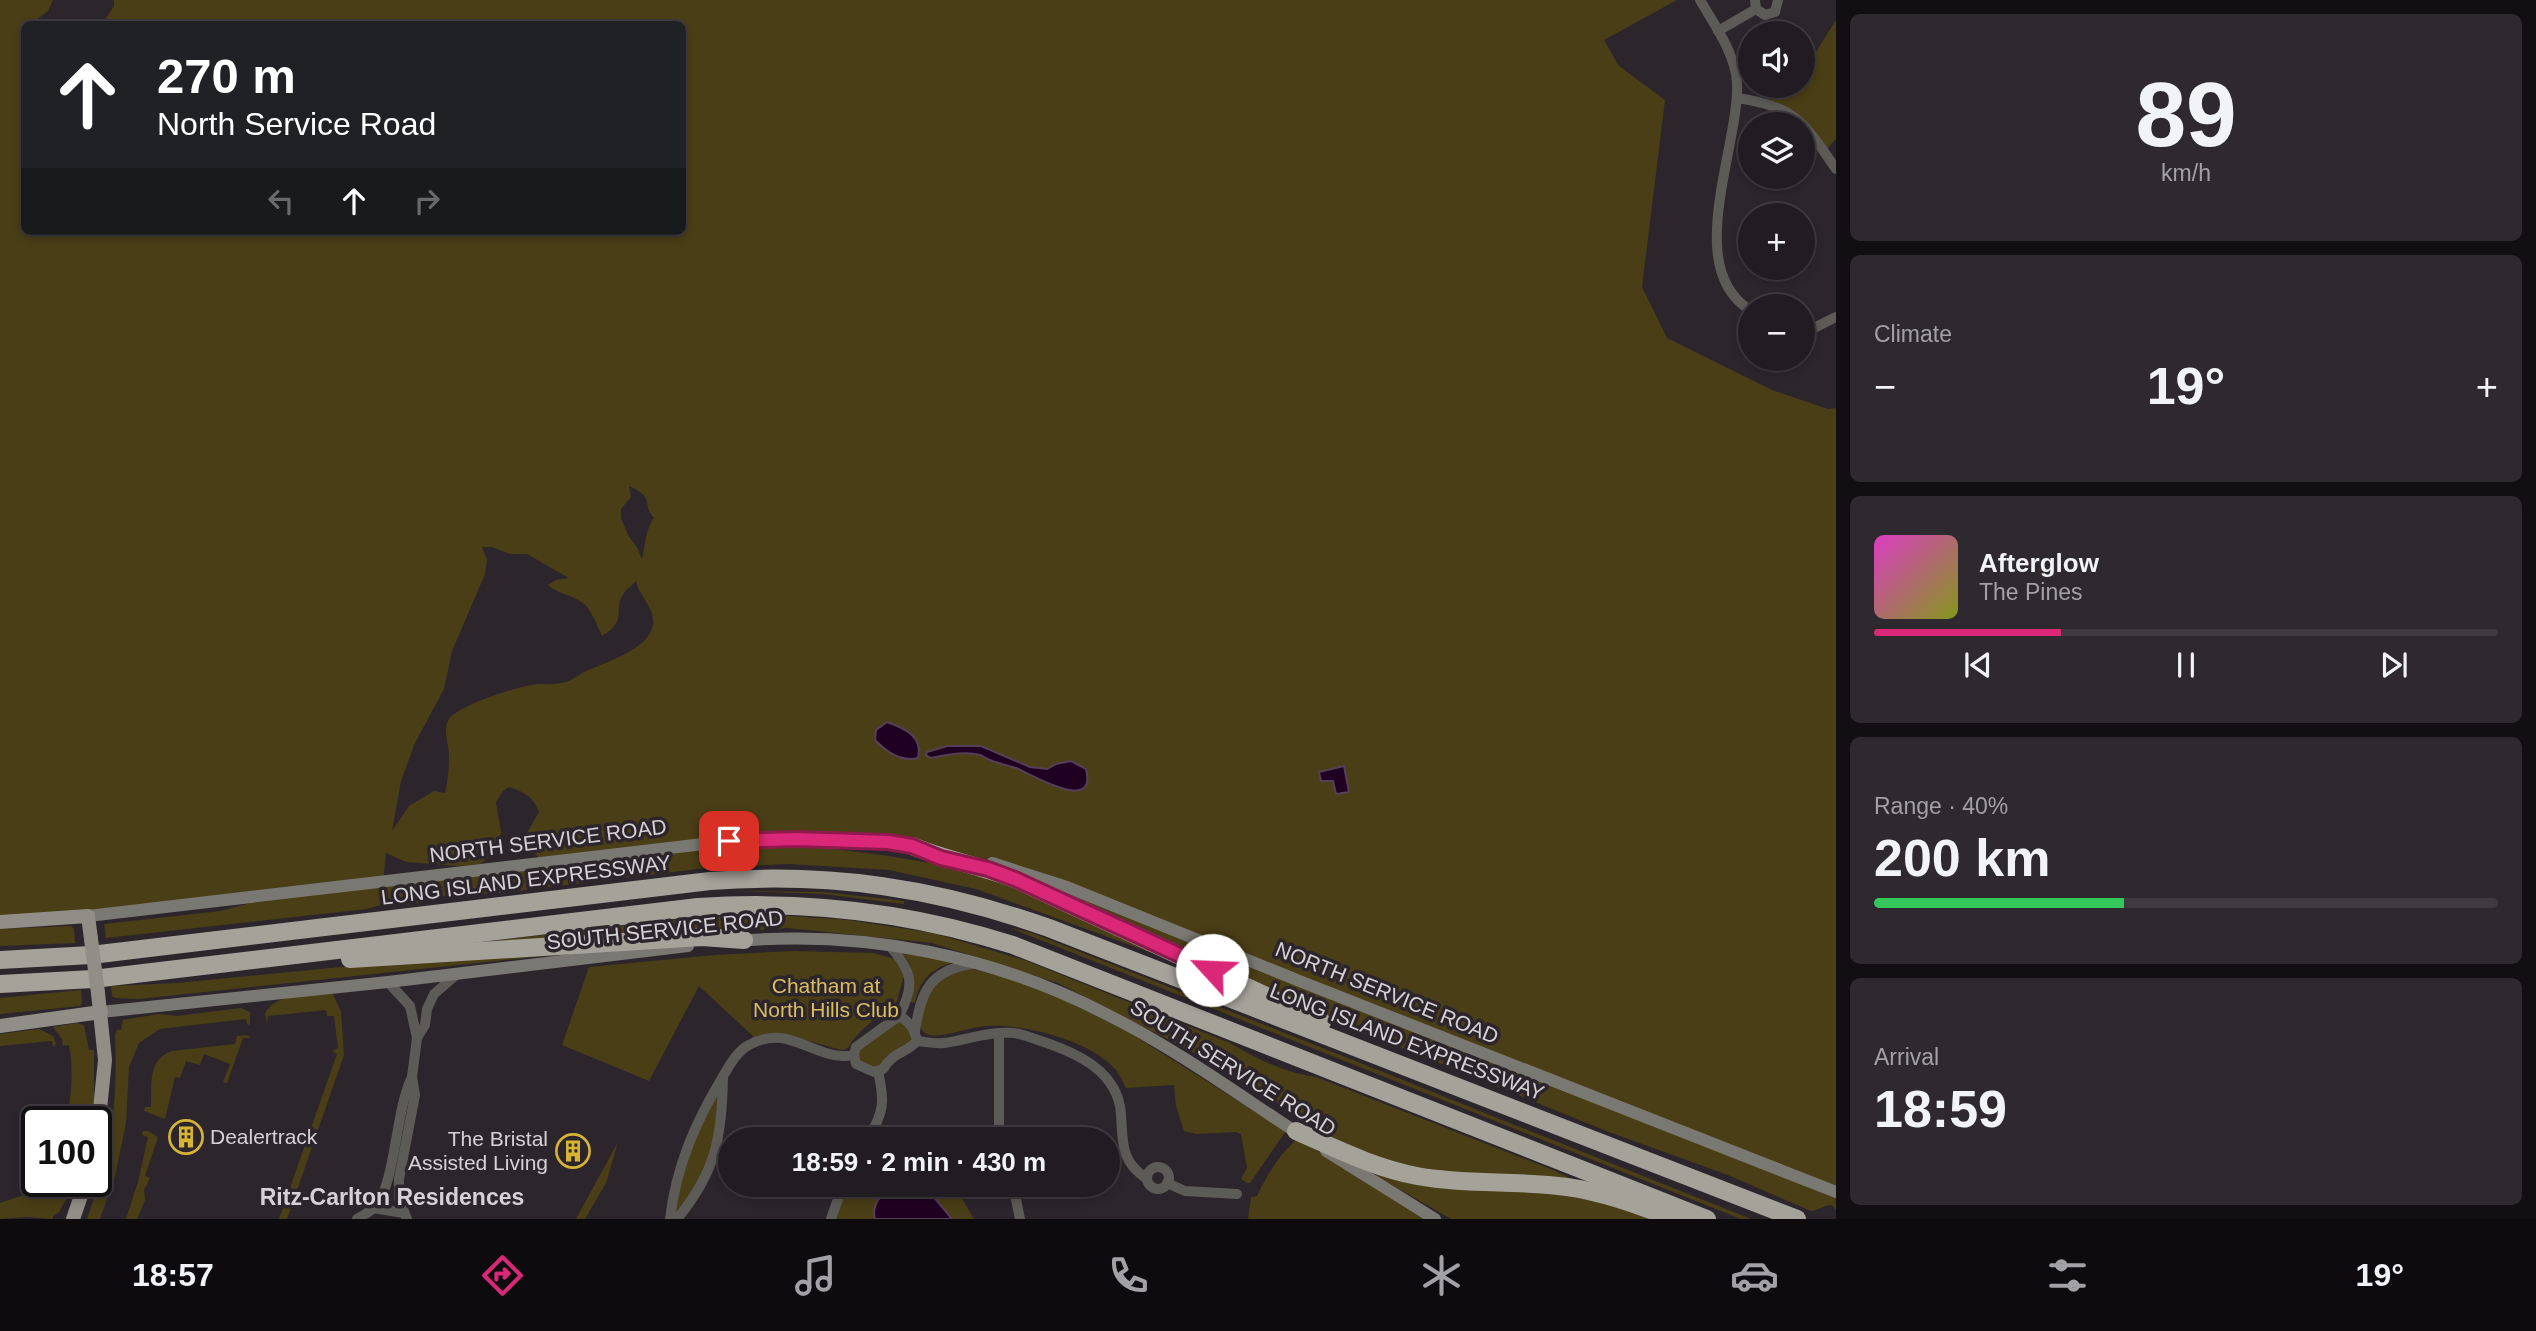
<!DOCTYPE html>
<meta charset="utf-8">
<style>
:root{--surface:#211c21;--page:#2d292e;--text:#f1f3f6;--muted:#a2a1a5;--line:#3e3a3f;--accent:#db2777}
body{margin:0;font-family:Arial,sans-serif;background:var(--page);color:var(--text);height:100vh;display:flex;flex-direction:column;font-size:26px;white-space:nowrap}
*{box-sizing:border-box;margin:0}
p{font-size:23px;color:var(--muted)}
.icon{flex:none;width:38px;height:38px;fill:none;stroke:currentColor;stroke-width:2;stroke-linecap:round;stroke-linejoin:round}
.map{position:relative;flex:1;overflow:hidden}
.details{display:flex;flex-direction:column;gap:14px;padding:14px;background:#120f12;width:700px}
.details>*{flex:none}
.guide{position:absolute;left:21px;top:21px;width:665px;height:214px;border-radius:10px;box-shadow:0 4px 10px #0003,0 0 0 2px var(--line);background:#202124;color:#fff;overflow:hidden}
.controls{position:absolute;left:1738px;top:21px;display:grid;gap:14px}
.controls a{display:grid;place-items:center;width:77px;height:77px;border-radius:50%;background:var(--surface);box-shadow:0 4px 10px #0003,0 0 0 2px var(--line);font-size:35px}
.speed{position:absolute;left:21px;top:1106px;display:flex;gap:14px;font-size:35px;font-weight:700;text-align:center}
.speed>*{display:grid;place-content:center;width:91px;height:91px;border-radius:50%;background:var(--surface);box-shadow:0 4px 10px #0003,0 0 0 2px var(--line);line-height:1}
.speed .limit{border:4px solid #111;border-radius:10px;background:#fff;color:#111}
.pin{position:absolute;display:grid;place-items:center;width:60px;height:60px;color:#fff;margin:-30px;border-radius:14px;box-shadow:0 4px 10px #0006}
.me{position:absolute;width:77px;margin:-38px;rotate:295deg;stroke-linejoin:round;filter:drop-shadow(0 0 5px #0008)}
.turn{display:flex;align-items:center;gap:24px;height:147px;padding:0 21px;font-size:32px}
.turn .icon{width:91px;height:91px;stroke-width:2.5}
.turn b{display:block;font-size:49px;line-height:60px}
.lanes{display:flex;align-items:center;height:66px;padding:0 21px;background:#0003;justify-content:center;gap:35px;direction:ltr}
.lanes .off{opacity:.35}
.big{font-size:52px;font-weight:600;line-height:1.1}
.details .tile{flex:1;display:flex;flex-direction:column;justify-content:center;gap:10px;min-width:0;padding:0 24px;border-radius:10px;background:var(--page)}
.details .dial{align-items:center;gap:0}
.dial b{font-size:91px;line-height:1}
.song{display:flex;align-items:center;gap:21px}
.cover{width:84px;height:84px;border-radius:10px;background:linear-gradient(135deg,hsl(310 70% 55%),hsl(70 70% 35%))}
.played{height:7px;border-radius:4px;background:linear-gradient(90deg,var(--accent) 30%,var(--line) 30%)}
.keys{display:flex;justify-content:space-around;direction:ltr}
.heat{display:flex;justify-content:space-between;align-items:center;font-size:38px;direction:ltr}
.charge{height:10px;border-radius:5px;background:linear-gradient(90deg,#34c759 40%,var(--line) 0)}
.trip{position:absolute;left:718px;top:1127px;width:402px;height:70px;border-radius:35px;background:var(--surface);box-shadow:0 4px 10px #0003,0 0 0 2px var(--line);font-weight:600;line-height:70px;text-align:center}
.tab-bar{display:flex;height:112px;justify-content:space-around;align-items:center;background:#0d0b0d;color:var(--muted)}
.tab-bar .icon{width:49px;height:49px}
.tab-bar .selected{color:var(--accent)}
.tab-bar b{font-size:32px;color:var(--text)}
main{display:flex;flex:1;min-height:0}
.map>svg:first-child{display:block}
</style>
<main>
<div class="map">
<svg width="1836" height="1219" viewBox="0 0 1836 1219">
<rect width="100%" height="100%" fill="#2c262c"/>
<g fill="#4a3e16" fill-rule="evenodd">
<path d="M0 0H53L48 11 35 21 40 24H24V231H682V24H102L114 6V0H1677L1604 40 1619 66 1665 100 1642 287 1667 338 1772 390 1828 409 1836 408V1192L1302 982 976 858 815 839 540 859 528 846 525 836 539 812C533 797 525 792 509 787L503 791 496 802 501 832 499 844 494 853 480 864 459 866 406 862 386 853 383 882 0 922ZM629 486C656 498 641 503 654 518 646 527 645 548 642 560L638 549 628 535 621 518V509L631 497ZM482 547H492L510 554H527L569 578 556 580 548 585C559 595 576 595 586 606 593 614 598 627 602 636 629 620 612 609 624 593 627 588 633 585 636 581 639 596 656 609 653 625 649 650 603 663 584 672 578 675 572 681 565 682 556 685 548 684 539 684 521 685 459 705 449 719 442 731 449 743 449 756 449 767 448 782 445 793L434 791 409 806 392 831 401 781 415 743 444 689 452 651 485 574 487 560Z"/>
<path d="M1836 20V139L1825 151 1818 141 1767 102 1792 86H1802L1803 73Z"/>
<path d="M804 845 889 856 984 872 1210 974 976 889 889 870 789 864 706 868 500 893 448 895 414 904 390 905V902L367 909 106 938 104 924 221 911 254 902 721 847Z"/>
<path d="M739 891 824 892 904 901V904L824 894Z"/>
<path d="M1085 900 1836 1198V1210L1832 1205C1824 1205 1819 1210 1811 1211L1728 1175 1609 1132 1365 1033 1311 1010 1082 903Z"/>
<path d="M761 914 848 920 933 933 1027 961 1230 1043C1257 1059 1285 1073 1316 1077L1553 1170 1585 1185 1438 1173 1390 1163 1354 1150 1206 1059 1058 983 932 943 788 928 475 946 500 940 695 918Z"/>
<path d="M71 926 74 929 75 943 0 946V929Z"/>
<path d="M1008 927 1032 933C1272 1027 1511 1124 1751 1219H1741Z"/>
<path d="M897 949 957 962C934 966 919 979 915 1003L910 1002C914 979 916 964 897 949Z"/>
<path d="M794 951 873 953 895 959 904 975 896 1005C880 1014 856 1032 848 1048L842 1050C813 1043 783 1030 754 1037L699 986 649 1081 562 1045 589 967 715 955Z"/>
<path d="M580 952 139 999 116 998 112 996 111 986 177 983 382 963Z"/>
<path d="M965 967 1007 978 1068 1000 1114 1023 1286 1131 1250 1183H1247L1241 1179 1247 1168 1241 1134 1236 1132 1196 1134 1184 1131 1176 1106 1174 1085 1126 1088C1123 1082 1120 1074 1115 1069 1091 1041 1025 1024 990 1026 973 1026 958 1033 942 1035 935 1036 926 1036 922 1030 914 1018 928 995 933 983Z"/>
<path d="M81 990 82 1003 80 1006 0 1014V998Z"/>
<path d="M333 994 341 1012 344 1055 287 1219H279L337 1054 332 1051 338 1048 334 1016H327L326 1010 268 1016 267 1023 265 1014C274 992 312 996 333 994Z"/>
<path d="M241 1008 250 1012V1025L247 1024 246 1019 160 1029 139 1043 129 1067 126 1123 115 1176 100 1219H87C111 1151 118 1106 115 1035L117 1030H121L123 1020 159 1014 177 1016Z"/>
<path d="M899 1016 917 1041 883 1069 856 1064V1047Z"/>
<path d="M76 1023 84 1025 89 1050H94V1098L91 1122H67C71 1097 74 1070 69 1045L63 1046 62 1039 53 1027Z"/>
<path d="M39 1029 53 1036 56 1044 53 1047 52 1041 0 1046V1034Z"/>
<path d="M247 1035 251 1038H243L227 1083 223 1082 230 1064 204 1054 200 1065 186 1061 180 1078 175 1077 165 1119 144 1111 145 1107H151C152 1085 147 1060 172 1051L235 1044 237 1036Z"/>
<path d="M723 1077 715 1151 677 1219 672 1203 683 1158Z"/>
<path d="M143 1131H148L158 1137 145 1176 150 1178 144 1190 145 1200 137 1219H126L138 1182 148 1137 142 1135Z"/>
<path d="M1296 1140H1300L1427 1219H1248L1251 1197 1257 1196C1267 1175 1279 1155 1296 1140Z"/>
<path d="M618 1142 606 1183 585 1219H576Z"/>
<path d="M1365 1165 1600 1198 1661 1219H1451L1380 1178Z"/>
<path d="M50 1181H76L59 1212 53 1216V1219L26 1217 0 1219V1203L36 1191Z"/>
<path d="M843 1185H954L974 1219H831Z"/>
</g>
<g fill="#200022" stroke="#563f58" stroke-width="2">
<path d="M887 722C904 728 923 736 918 758 900 762 887 752 875 740L876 730Z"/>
<path d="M947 746H981L1030 767 1047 769 1056 764 1071 761 1086 769C1098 815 1031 774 1016 768 1008 765 998 764 990 760 986 759 983 756 980 755 967 751 944 755 931 758L926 755 927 752Z"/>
<path d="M1344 766 1349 792 1336 794 1333 781H1321L1319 772Z"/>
<path d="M892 1185H924L952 1219H875C871 1204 882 1194 892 1185Z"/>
</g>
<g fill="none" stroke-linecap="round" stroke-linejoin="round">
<g stroke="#5c5b58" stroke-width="10">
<path d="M1700 0C1714 24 1735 53 1737 82 1740 146 1682 268 1750 310"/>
<path d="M1755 0 1756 9 1765 15 1775 12 1778 0"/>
<path d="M1718 31 1756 9"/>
<path d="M1737 98C1796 106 1804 123 1836 169"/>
<path d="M1802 328 1816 327 1836 317"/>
<path d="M889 945C912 971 916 984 899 1016"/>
<path d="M388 982 410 1006 417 1038"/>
<path d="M899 1016C910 1022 914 1028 917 1041 906 1054 895 1050 883 1069L874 1072 856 1064 854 1055 856 1047Z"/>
<path d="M915 1031C921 992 929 971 971 964"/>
<path d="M999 1033V1139"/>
<path d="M917 1041C926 1042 935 1044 944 1043 967 1040 988 1031 1013 1033 1023 1034 1034 1039 1044 1042 1079 1054 1118 1072 1121 1114 1123 1143 1120 1161 1147 1179"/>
<path d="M868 1139C884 1112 885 1102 878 1071"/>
<circle cx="1158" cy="1178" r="11"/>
<path d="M1167 1183 1185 1191 1237 1194"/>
<path d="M1013 1185 1020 1219"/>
<path d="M373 1208 404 1213"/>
<path d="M357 1219C363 1215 370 1212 375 1207 396 1183 395 1111 412 1077"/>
<path d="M407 1219 399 1199V1179L415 1095 412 1077 417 1038 425 1025 427 1009 434 994 456 975"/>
<path d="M670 1219C676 1167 695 1123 722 1078 729 1066 737 1051 749 1045 758 1040 770 1037 781 1038 805 1041 828 1061 854 1055"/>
<path d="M677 1219C716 1172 722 1137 723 1077"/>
<path d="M831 1219 843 1185"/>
</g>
<g stroke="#7a7872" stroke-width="12">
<path d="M992 863 1067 887 1302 982 1836 1192"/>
<path d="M88 916 729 841C792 837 857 836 919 847"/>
<path d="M738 941C865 930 995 956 1108 1015 1176 1049 1239 1095 1302 1136"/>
<path d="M101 1012 388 982 688 946"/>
<path d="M1326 1151 1435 1219"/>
</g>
<g stroke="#908e86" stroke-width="14">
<path d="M0 922 88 916 91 939"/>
<path d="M0 1026 101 1012"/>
<path d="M96 1148 105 1060 98 993"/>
<path d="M73 1219 86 1181"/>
</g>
<g stroke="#a4a299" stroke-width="18">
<path d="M912 846C946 860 981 866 1015 879L1322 1022"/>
<path d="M350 959 702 937 744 940"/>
<path d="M0 960 91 955 710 881C831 872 936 888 1049 928L1797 1219"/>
<path d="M0 984 93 979 698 907C806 900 910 912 1013 945L1707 1219"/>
<path d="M1296 1131C1335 1148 1374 1168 1417 1176 1466 1185 1517 1180 1567 1187 1604 1192 1640 1206 1675 1219"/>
</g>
<path stroke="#908e86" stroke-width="14" d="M91 939 98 993"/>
</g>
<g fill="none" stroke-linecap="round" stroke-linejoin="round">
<g stroke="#8e194d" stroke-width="18">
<path id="route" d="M729 841 796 839 888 842 912 846 941 858 988 869 1015 879 1212 970"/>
</g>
<use href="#route" stroke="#db2777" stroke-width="12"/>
</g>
<defs>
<g id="building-ring" transform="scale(1.75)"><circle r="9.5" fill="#2c262c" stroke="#d8b434" stroke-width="1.5"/><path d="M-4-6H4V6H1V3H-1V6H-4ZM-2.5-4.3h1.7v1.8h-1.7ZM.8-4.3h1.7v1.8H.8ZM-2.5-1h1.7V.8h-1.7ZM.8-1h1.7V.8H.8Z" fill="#d8b434"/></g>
</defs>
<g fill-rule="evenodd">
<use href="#building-ring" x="186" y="1137"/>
<use href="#building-ring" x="573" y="1151"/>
</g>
<g text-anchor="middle" stroke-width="7" stroke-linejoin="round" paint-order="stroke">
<g font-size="21" fill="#d5d1d5" stroke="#2c262c">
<text transform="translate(548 841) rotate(-7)" y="7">NORTH SERVICE ROAD</text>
<text transform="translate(526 880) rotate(-7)" y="7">LONG ISLAND EXPRESSWAY</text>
<text transform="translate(665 930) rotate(-6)" y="7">SOUTH SERVICE ROAD</text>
<text transform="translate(1387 993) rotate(22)" y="7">NORTH SERVICE ROAD</text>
<text transform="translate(1407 1042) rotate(21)" y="7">LONG ISLAND EXPRESSWAY</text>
<text transform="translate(1233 1068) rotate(32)" y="7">SOUTH SERVICE ROAD</text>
</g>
<g font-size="21" fill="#dbbd5f" stroke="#2c262c">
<text x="826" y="993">Chatham at<tspan x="826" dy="24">North Hills Club</tspan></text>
</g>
<g font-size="21" fill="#d5d1d5" stroke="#2c262c" text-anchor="start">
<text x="210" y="1144">Dealertrack</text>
<text x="548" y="1146" text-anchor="end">The Bristal<tspan x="548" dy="24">Assisted Living</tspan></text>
</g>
<g font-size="23" font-weight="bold" fill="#d5d1d5" stroke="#2c262c">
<text x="392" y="1205">Ritz-Carlton Residences</text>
</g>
</g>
</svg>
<div class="controls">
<a><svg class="icon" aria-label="sound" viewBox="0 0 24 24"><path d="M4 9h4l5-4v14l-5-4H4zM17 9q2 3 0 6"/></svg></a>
<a><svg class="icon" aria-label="layers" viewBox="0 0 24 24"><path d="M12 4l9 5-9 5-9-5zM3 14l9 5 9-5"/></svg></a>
<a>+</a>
<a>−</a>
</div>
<div class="speed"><div class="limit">100</div></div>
<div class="pin" style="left:729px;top:841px;background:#d93025"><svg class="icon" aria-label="arrive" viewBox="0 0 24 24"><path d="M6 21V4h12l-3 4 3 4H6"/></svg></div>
<svg class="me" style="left:1212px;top:970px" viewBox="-20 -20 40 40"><circle r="19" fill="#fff"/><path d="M0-13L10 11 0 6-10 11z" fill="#db2777"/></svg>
<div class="trip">18:59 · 2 min · 430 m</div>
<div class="guide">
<div class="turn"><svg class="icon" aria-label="ahead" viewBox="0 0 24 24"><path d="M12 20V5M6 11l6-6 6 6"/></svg><div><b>270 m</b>North Service Road</div></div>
<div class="lanes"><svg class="icon off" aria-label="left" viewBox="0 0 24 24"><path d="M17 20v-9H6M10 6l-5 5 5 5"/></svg><svg class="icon" aria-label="ahead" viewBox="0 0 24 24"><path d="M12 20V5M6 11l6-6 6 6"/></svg><svg class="icon off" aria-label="right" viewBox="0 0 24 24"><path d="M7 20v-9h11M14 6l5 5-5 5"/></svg></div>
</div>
</div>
<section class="details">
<div class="tile dial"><b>89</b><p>km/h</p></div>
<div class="tile"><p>Climate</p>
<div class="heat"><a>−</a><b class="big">19°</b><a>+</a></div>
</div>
<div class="tile">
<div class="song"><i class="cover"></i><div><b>Afterglow</b><p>The Pines</p></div></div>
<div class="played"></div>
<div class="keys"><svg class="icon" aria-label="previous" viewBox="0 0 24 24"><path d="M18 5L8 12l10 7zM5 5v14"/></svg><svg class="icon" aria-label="pause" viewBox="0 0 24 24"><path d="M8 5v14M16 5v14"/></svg><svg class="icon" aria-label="next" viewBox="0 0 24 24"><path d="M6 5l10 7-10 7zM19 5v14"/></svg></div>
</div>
<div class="tile"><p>Range · 40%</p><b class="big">200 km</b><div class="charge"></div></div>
<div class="tile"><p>Arrival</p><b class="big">18:59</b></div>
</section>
</main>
<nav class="tab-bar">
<b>18:57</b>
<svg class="icon selected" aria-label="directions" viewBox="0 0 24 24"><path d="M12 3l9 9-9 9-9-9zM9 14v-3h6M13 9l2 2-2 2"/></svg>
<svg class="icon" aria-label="music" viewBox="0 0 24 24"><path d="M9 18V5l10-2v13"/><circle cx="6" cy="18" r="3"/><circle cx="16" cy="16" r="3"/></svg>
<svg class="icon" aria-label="phone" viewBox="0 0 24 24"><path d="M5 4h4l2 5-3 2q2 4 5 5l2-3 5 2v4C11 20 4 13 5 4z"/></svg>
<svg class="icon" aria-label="climate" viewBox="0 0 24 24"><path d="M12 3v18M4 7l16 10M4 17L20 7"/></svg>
<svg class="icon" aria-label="car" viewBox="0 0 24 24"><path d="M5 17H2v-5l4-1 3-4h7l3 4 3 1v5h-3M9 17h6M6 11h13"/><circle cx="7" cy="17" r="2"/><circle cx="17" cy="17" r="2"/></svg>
<svg class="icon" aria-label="filters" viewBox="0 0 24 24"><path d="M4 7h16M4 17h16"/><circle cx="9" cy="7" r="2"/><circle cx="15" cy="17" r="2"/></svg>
<b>19°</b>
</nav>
